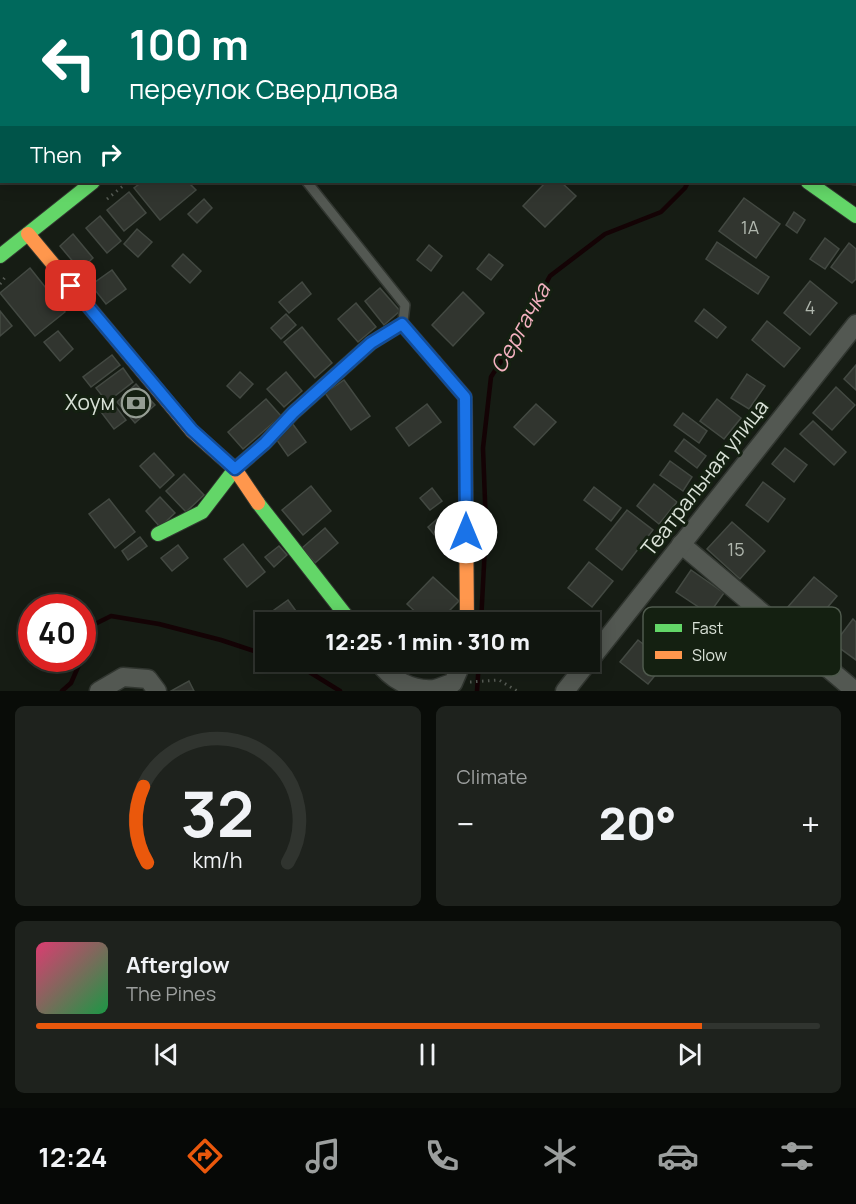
<!DOCTYPE html>
<meta charset="utf-8">
<style>
:root{--surface:#10150f;--page:#1e221d;--text:#f1f3f6;--muted:#9c9f9e;--line:#30342f;--accent:#ea580c}
body{margin:0;font-family:Manrope,sans-serif;background:var(--page);color:var(--text);height:100vh;display:flex;flex-direction:column;font-size:22px;white-space:nowrap}
*{box-sizing:border-box;margin:0}
p{font-size:20px;color:var(--muted)}
.icon{flex:none;width:33px;height:33px;fill:none;stroke:currentColor;stroke-width:2;stroke-linecap:round;stroke-linejoin:round}
.map{position:relative;height:691px;overflow:hidden}
.drawer{display:flex;flex-direction:column;gap:15px;padding:15px;background:#090c08;flex:1}
.drawer>*{flex:none}
.guide{position:absolute;left:0px;top:0px;width:856px;height:183px;box-shadow:0 3px 15px #0003,0 0 0 2px var(--line);background:#00695c;color:#fff;overflow:hidden}
.speed{position:absolute;left:18px;top:594px;display:flex;gap:12px;font-size:30px;font-weight:700;text-align:center}
.speed>*{display:grid;place-content:center;width:78px;height:78px;border-radius:50%;background:var(--surface);box-shadow:0 3px 15px #0003,0 0 0 2px var(--line);line-height:1}
.speed .limit{border:9px solid #d22;background:#fff;color:#111}
.pin{position:absolute;display:grid;place-items:center;width:51px;height:51px;color:#fff;margin:-26px;border-radius:12px;box-shadow:0 3px 9px #0006}
.me{position:absolute;width:66px;margin:-33px;rotate:0deg;stroke-linejoin:round;filter:drop-shadow(0 0 4px #0008)}
.turn{display:flex;align-items:center;gap:21px;height:126px;padding:0 30px;font-size:27px}
.turn .icon{width:78px;height:78px;stroke-width:2.5}
.turn b{display:block;font-size:42px;line-height:51px}
.then{display:flex;align-items:center;height:57px;padding:0 30px;background:#0003;gap:12px;font-size:22px}
.big{font-size:45px;font-weight:800;line-height:1.1}
.drawer .card{flex:1;display:flex;flex-direction:column;justify-content:center;gap:9px;min-width:0;padding:0 21px;border-radius:9px;background:var(--page)}
.drawer .dial{align-items:center;gap:0}
.dial svg{height:156px;overflow:visible;fill:none;stroke:var(--line);stroke-width:7;stroke-linecap:round;text-anchor:middle}
.dial text{fill:var(--text);stroke:none}
.song{display:flex;align-items:center;gap:18px}
.cover{width:72px;height:72px;border-radius:9px;background:linear-gradient(135deg,hsl(340 70% 55%),hsl(140 70% 35%))}
.played{height:6px;border-radius:3px;background:linear-gradient(90deg,var(--accent) 85%,var(--line) 85%)}
.keys{display:flex;justify-content:space-around;direction:ltr}
.heat{display:flex;justify-content:space-between;align-items:center;font-size:33px;direction:ltr}
.drawer .tiles{flex:1;display:grid;gap:15px;grid-template-columns:1fr 1fr}
.card:last-child{grid-column:span 2}
.trip{position:absolute;left:255px;top:612px;width:345px;height:60px;border-radius:0px;background:var(--surface);box-shadow:0 3px 15px #0003,0 0 0 2px var(--line);font-weight:800;line-height:60px;text-align:center}
.dock{display:flex;height:96px;justify-content:space-around;align-items:center;background:#060806;color:var(--muted)}
.dock .icon{width:42px;height:42px}
.dock .selected{color:var(--accent)}
.dock b{font-size:27px;color:var(--text)}
.map>svg:first-child{display:block}
</style>
<div class="map">
<svg width="856" height="691" viewBox="0 0 856 691">
<rect width="100%" height="100%" fill="#161c14"/>
<g fill="none" stroke-linecap="round" stroke-linejoin="round">
<g stroke="#140305" stroke-width="4.5">
<path d="M765 2V0"/>
<path d="M481 622 486 527 483 448 491 377 519 333 550 276 605 234 661 212 685 188 688 182"/>
<path d="M82 658 86 651 89 627 111 616 159 624 221 640 266 655"/>
<path d="M286 662 298 665 340 691"/>
<path d="M62 691 71 683 82 658"/>
<path d="M477 691 479 662"/>
</g>
</g>
<g fill="#31352f" stroke="#434942" stroke-width="1.5">
<path d="M142 182H188L196 190 160 220 134 188Z"/>
<path d="M546 182H561L576 196 545 227 523 206Z"/>
<path d="M129 192 146 213 124 231 107 210Z"/>
<path d="M744 198 780 224 756 258 719 231Z"/>
<path d="M204 199 212 208 197 223 188 214Z"/>
<path d="M794 212 805 220 797 233 786 225Z"/>
<path d="M100 216 121 241 107 253 86 228Z"/>
<path d="M137 229 152 242 138 257 124 244Z"/>
<path d="M73 234 93 258 80 270 60 246Z"/>
<path d="M825 238 839 249 825 269 810 259Z"/>
<path d="M717 242 769 277 758 294 706 259Z"/>
<path d="M849 243 856 249V279L852 283 831 267Z"/>
<path d="M429 245 442 256 431 271 417 260Z"/>
<path d="M183 254 201 271 190 283 172 266Z"/>
<path d="M489 254 503 265 491 280 477 269Z"/>
<path d="M30 268 65 312 35 336 0 293Z"/>
<path d="M112 270 126 289 106 304 91 285Z"/>
<path d="M810 281 837 303 810 335 784 313Z"/>
<path d="M302 282 311 294 289 313 279 302Z"/>
<path d="M380 288 400 311 384 325 365 301Z"/>
<path d="M463 292 484 313 453 346 432 325Z"/>
<path d="M356 303 376 327 358 342 338 319Z"/>
<path d="M704 309 726 327 717 338 695 321Z"/>
<path d="M0 311 12 326 0 336Z"/>
<path d="M286 314 296 325 281 339 271 328Z"/>
<path d="M767 321 800 348 784 367 752 340Z"/>
<path d="M302 327 332 363 315 378 284 342Z"/>
<path d="M58 331 73 349 60 361 44 342Z"/>
<path d="M112 355 120 365 91 387 83 377Z"/>
<path d="M856 365V390L844 379Z"/>
<path d="M123 368 133 382 107 402 96 388Z"/>
<path d="M240 372 253 384 240 398 227 386Z"/>
<path d="M286 372 302 391 284 407 267 389Z"/>
<path d="M747 374 765 386 749 409 731 398Z"/>
<path d="M344 380 370 416 351 430 325 393Z"/>
<path d="M136 384 155 405 135 423 117 402Z"/>
<path d="M836 387 855 405 832 430 813 413Z"/>
<path d="M266 399 281 416 243 449 228 432Z"/>
<path d="M717 399 741 418 724 439 700 421Z"/>
<path d="M113 403 126 420 114 429 101 412Z"/>
<path d="M427 404 441 422 409 446 396 428Z"/>
<path d="M536 404 556 422 534 445 514 427Z"/>
<path d="M683 413 707 431 699 443 674 425Z"/>
<path d="M813 421 846 452 834 465 800 434Z"/>
<path d="M292 423 306 442 288 456 274 436Z"/>
<path d="M684 439 706 456 697 468 675 451Z"/>
<path d="M785 448 807 465 794 482 772 464Z"/>
<path d="M154 453 174 475 160 488 140 466Z"/>
<path d="M670 461 692 477 683 491 660 475Z"/>
<path d="M184 474 204 495 186 512 166 491Z"/>
<path d="M763 482 785 499 768 522 746 505Z"/>
<path d="M654 484 677 502 659 524 637 506Z"/>
<path d="M311 486 331 511 303 535 282 510Z"/>
<path d="M594 487 621 508 611 521 584 500Z"/>
<path d="M432 488 442 501 430 510 420 498Z"/>
<path d="M160 497 175 513 160 527 146 511Z"/>
<path d="M109 499 135 532 115 548 89 514Z"/>
<path d="M627 510 653 530 622 570 596 549Z"/>
<path d="M444 513 456 528 440 542 428 527Z"/>
<path d="M732 522 765 551 740 579 707 549Z"/>
<path d="M325 528 338 543 315 563 302 548Z"/>
<path d="M140 537 147 546 128 560 122 551Z"/>
<path d="M243 544 265 572 247 587 224 559Z"/>
<path d="M178 545 188 558 172 571 161 558Z"/>
<path d="M279 546 287 555 274 567 265 557Z"/>
<path d="M589 562 613 581 592 607 568 588Z"/>
<path d="M691 570 724 593 709 614 676 592Z"/>
<path d="M433 577 459 601 438 622H426L407 604Z"/>
<path d="M814 577 837 596 810 628 787 608Z"/>
<path d="M288 600 304 622H277L270 613Z"/>
<path d="M853 619 856 622V660L834 644Z"/>
<path d="M638 640 666 662 648 684 620 662Z"/>
<path d="M189 681 194 691H171Z"/>
</g>
<g fill="none" stroke-linecap="round" stroke-linejoin="round">
<g stroke="#313630" stroke-width="12">
<g id="lane">
<path d="M692 0V2"/>
<path d="M779 2V0"/>
<path d="M307 182 405 305 403 321"/>
<path d="M320 662 330 666 351 662"/>
</g>
</g>
<g stroke="#313630" stroke-width="21">
<g id="street">
<path d="M681 544 855 691"/>
<path d="M590 660 856 324"/>
<path d="M379 662C390 679 412 691 434 689 440 688 447 684 453 683L462 662"/>
<path d="M99 691 123 677 148 679 157 691"/>
<path d="M565 691 588 662"/>
</g>
</g>
<g stroke="#313630" stroke-width="16">
<g id="fast">
<path d="M555 0 556 2"/>
<path d="M316 2 318 0"/>
<path d="M855 178H856"/>
<path d="M808 182 856 216"/>
<path d="M0 256 93 182"/>
<path d="M258 503 351 622"/>
<path d="M158 534 202 512 235 469 265 443 293 413 371 343 402 324 434 361"/>
</g>
</g>
<g stroke="#313630" stroke-width="16">
<g id="slow">
<path d="M28 234 192 431 235 469 258 503"/>
<path d="M434 361 465 397 467 622"/>
</g>
</g>
<g stroke="#575c55" stroke-width="3" stroke-dasharray="1.5 4.5" stroke-linecap="butt">
<path d="M357 2 359 0"/>
<path d="M107 199 128 182"/>
<path d="M0 284 6 276"/>
<path d="M470 682 499 680 517 691"/>
</g>
<use href="#lane" stroke="#535852" stroke-width="9"/>
<use href="#street" stroke="#535852" stroke-width="18"/>
<use href="#fast" stroke="#63d668" stroke-width="14"/>
<use href="#slow" stroke="#ff974d" stroke-width="14"/>
</g>
<g fill="none" stroke-linecap="round" stroke-linejoin="round">
<g stroke="#114b97" stroke-width="15">
<path id="route" d="M71 286 192 430 235 469 265 443 293 413 371 343 402 324 465 397 466 532"/>
</g>
<use href="#route" stroke="#1a73e8" stroke-width="10"/>
</g>
<defs>
<g id="bank-ring" transform="scale(1.5)"><circle r="9.5" fill="#142011" stroke="#959d93" stroke-width="1.5"/><path d="M-6-4H6V4H-6ZM0-2.3a2.3 2.3 0 1 0 0 4.6a2.3 2.3 0 1 0 0-4.6Z" fill="#959d93"/></g>
</defs>
<g fill-rule="evenodd">
<use href="#bank-ring" x="136" y="403"/>
</g>
<g text-anchor="middle" stroke-width="6" stroke-linejoin="round" paint-order="stroke">
<g font-size="18" fill="#b0b7ae">
<text x="750" y="234">1А</text>
<text x="810" y="314">4</text>
<text x="736" y="556">15</text>
</g>
<g font-size="21" fill="#dae2d8" stroke="#142011" text-anchor="end">
<text x="115" y="410">Хоум</text>
</g>
<g font-size="21" fill="#dae2d8" stroke="#142011">
<text transform="translate(705 478) rotate(-52)" y="7">Театральная улица</text>
</g>
<g font-size="22" font-style="italic" fill="#f4b1c0" stroke="#142011">
<text transform="translate(520 328) rotate(-61)" y="8">Сергачка</text>
</g>
</g>
<rect x="643" y="607" width="198" height="69" rx="9" fill="#142011" stroke="#4f5a4d" stroke-width="1.5"/>
<rect x="655" y="624" width="27" height="8" fill="#63d668"/>
<rect x="655" y="651" width="27" height="8" fill="#ff974d"/>
<g font-size="16" fill="#dae2d8">
<text x="692" y="634">Fast</text>
<text x="692" y="661">Slow</text>
</g>
</svg>
<div class="speed"><div class="limit">40</div></div>
<div class="pin" style="left:71px;top:286px;background:#d93025"><svg class="icon" aria-label="arrive" viewBox="0 0 24 24"><path d="M6 21V4h12l-3 4 3 4H6"/></svg></div>
<svg class="me" style="left:466px;top:532px" viewBox="-20 -20 40 40"><circle r="19" fill="#fff"/><path d="M0-13L10 11 0 6-10 11z" fill="#1a73e8"/></svg>
<div class="trip">12:25 · 1 min · 310 m</div>
<div class="guide">
<div class="turn"><svg class="icon" aria-label="left" viewBox="0 0 24 24"><path d="M17 20v-9H6M10 6l-5 5 5 5"/></svg><div><b>100 m</b>переулок Свердлова</div></div>
<div class="then">Then<svg class="icon" aria-label="right" viewBox="0 0 24 24"><path d="M7 20v-9h11M14 6l5 5-5 5"/></svg></div>
</div>
</div>
<section class="drawer">
<div class="tiles">
<div class="card dial"><svg viewBox="0 0 100 80">
<path d="M14 69A42 42 0 1 1 86 69"/>
<path d="M14 69A42 42 0 0 1 12 30" stroke="#ea580c"/>
<text x="50" y="56" font-size="32" font-weight="700">32</text>
<text x="50" y="72" font-size="11">km/h</text>
</svg></div>
<div class="card"><p>Climate</p>
<div class="heat"><a>−</a><b class="big">20°</b><a>+</a></div>
</div>
<div class="card">
<div class="song"><i class="cover"></i><div><b>Afterglow</b><p>The Pines</p></div></div>
<div class="played"></div>
<div class="keys"><svg class="icon" aria-label="previous" viewBox="0 0 24 24"><path d="M18 5L8 12l10 7zM5 5v14"/></svg><svg class="icon" aria-label="pause" viewBox="0 0 24 24"><path d="M8 5v14M16 5v14"/></svg><svg class="icon" aria-label="next" viewBox="0 0 24 24"><path d="M6 5l10 7-10 7zM19 5v14"/></svg></div>
</div>
</div>
</section>
<nav class="dock">
<b>12:24</b>
<svg class="icon selected" aria-label="directions" viewBox="0 0 24 24"><path d="M12 3l9 9-9 9-9-9zM9 14v-3h6M13 9l2 2-2 2"/></svg>
<svg class="icon" aria-label="music" viewBox="0 0 24 24"><path d="M9 18V5l10-2v13"/><circle cx="6" cy="18" r="3"/><circle cx="16" cy="16" r="3"/></svg>
<svg class="icon" aria-label="phone" viewBox="0 0 24 24"><path d="M5 4h4l2 5-3 2q2 4 5 5l2-3 5 2v4C11 20 4 13 5 4z"/></svg>
<svg class="icon" aria-label="climate" viewBox="0 0 24 24"><path d="M12 3v18M4 7l16 10M4 17L20 7"/></svg>
<svg class="icon" aria-label="car" viewBox="0 0 24 24"><path d="M5 17H2v-5l4-1 3-4h7l3 4 3 1v5h-3M9 17h6M6 11h13"/><circle cx="7" cy="17" r="2"/><circle cx="17" cy="17" r="2"/></svg>
<svg class="icon" aria-label="filters" viewBox="0 0 24 24"><path d="M4 7h16M4 17h16"/><circle cx="9" cy="7" r="2"/><circle cx="15" cy="17" r="2"/></svg>
</nav>
